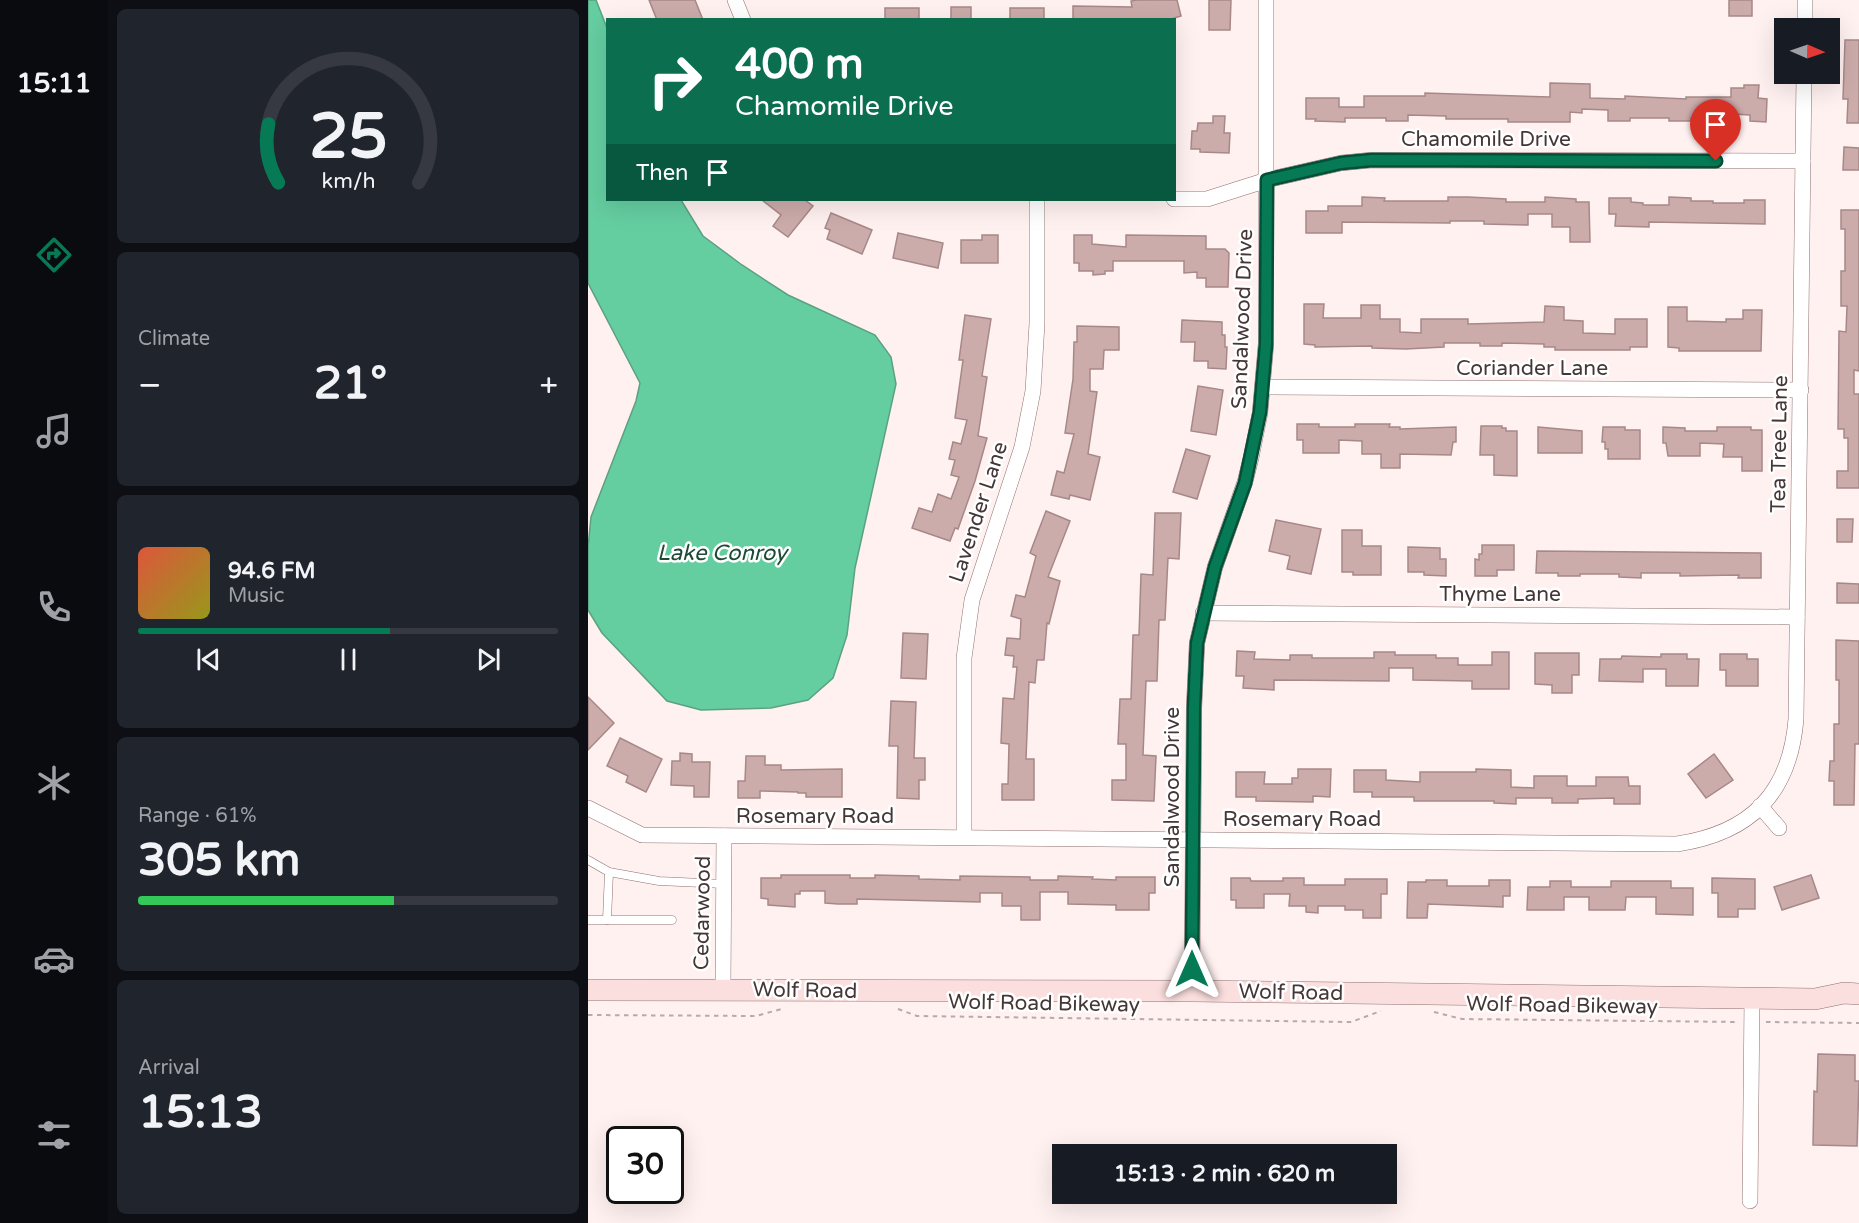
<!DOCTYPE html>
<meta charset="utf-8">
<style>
:root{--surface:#171b24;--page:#20242c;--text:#f1f3f6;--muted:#9ea1a6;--line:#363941;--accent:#067955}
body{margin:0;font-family:"Varela Round",sans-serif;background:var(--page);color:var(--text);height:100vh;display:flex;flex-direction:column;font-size:22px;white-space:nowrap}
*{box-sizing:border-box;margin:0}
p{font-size:20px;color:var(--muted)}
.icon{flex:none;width:33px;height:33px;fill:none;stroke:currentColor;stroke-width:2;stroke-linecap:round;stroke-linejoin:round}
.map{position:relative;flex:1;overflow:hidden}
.side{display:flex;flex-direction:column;gap:9px;padding:9px;background:#0d0f14;width:480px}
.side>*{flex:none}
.top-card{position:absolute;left:18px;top:18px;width:570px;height:183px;border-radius:0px;box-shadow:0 6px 24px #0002;background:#0b6e4f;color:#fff;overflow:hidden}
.needle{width:39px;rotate:92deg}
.buttons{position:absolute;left:1186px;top:18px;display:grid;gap:12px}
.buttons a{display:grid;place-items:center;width:66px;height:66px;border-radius:0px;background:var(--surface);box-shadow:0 6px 24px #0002;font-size:30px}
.speed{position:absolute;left:18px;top:1126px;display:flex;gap:12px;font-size:30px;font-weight:700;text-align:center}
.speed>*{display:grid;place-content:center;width:78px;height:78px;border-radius:50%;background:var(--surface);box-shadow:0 6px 24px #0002;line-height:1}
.speed .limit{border:3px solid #111;border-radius:9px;background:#fff;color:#111}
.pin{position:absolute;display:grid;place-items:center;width:51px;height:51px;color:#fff;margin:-62px -26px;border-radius:50% 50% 50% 0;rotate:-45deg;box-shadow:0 0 6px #0007}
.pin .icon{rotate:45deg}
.me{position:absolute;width:66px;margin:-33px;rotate:0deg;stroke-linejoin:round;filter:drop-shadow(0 0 4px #0008)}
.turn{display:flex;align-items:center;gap:21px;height:126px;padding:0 30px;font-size:27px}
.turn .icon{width:78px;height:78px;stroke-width:2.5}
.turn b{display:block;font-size:42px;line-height:51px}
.then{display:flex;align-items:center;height:57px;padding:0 30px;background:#0003;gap:12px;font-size:22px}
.big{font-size:45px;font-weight:800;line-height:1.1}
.side .card{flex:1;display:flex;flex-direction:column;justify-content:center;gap:9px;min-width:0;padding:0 21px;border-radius:9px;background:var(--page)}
.side .dial{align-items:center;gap:0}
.dial svg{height:156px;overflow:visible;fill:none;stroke:var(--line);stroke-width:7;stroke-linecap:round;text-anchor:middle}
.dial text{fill:var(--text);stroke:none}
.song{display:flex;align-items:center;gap:18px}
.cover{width:72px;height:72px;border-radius:9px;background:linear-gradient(135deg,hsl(10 70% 55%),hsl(60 70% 35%))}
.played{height:6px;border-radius:3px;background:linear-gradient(90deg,var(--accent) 60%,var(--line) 60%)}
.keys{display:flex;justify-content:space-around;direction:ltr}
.heat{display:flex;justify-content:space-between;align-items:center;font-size:33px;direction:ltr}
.charge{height:9px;border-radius:4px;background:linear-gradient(90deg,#34c759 61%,var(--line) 0)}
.trip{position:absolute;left:464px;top:1144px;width:345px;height:60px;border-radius:0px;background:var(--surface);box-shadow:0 6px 24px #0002;font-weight:800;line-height:60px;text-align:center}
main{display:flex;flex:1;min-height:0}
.tabs{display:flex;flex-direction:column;width:108px;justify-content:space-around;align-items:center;background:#090b0e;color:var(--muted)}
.tabs .icon{width:42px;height:42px}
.tabs .active{color:var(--accent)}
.tabs b{font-size:27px;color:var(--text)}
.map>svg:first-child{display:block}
</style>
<main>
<nav class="tabs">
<b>15:11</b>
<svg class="icon active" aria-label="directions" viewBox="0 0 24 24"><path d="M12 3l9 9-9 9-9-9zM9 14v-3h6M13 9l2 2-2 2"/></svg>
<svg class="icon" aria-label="music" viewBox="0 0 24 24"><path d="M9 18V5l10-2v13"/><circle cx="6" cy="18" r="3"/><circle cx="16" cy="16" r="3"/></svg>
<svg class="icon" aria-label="phone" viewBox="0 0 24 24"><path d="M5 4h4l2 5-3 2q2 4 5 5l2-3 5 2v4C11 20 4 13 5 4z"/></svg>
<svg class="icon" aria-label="climate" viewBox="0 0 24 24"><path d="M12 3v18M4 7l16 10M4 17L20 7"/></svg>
<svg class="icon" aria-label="car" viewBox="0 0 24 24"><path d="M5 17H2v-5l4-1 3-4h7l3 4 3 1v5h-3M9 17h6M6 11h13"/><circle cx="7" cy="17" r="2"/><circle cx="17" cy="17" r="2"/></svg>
<svg class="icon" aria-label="filters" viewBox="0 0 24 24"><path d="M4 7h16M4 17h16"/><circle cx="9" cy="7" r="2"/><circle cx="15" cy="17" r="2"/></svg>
</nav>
<section class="side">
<div class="card dial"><svg viewBox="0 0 100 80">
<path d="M14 69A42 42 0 1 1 86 69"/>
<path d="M14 69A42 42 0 0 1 9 39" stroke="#067955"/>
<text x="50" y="56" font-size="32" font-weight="700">25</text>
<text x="50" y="72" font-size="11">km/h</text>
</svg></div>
<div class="card"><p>Climate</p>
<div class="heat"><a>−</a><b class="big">21°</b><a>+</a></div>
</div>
<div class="card">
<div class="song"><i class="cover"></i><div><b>94.6 FM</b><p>Music</p></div></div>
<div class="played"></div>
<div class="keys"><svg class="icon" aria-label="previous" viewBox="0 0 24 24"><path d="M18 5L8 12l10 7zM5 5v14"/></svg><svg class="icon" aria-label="pause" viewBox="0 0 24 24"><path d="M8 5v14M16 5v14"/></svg><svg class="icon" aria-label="next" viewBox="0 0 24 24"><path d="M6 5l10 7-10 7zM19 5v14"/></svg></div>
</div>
<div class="card"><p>Range · 61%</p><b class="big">305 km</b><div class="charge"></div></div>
<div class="card"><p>Arrival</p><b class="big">15:13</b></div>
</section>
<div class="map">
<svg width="1271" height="1223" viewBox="0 0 1271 1223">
<rect width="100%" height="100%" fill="#fff1f0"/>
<path fill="#65cea1" stroke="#5ba181" stroke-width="1.5" d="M0 0H8L19 28 20 200H93L115 236 154 265 200 295 287 335 303 357 308 384 267 568 259 635 245 678 220 700 183 708 113 710 79 701 14 633 0 610V547L3 517 48 401 52 383 0 283Z"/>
<g fill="#ccacab" stroke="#a78888" stroke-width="1.5">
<path d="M61 0H107L115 20H69Z"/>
<path d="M549 0H589L593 16 580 20H485V6L544 7 543 1Z"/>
<path d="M621 0H643L642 30H621Z"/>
<rect x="1141" y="0" width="23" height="16"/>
<rect x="363" y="7" width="20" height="13"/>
<rect x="297" y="8" width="34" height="12"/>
<rect x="422" y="8" width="34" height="12"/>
<path d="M1257 40H1271V123H1259L1260 99H1255Z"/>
<path d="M962 83 1002 84V98L1037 99V96L1098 99V97H1143V88H1156V85H1171L1170 98 1179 99 1178 122 1162 121V115L1126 113V118H1103V121H1081V118H1042V121H1020V110L994 109V113L982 112V122H920V119H858V116L820 115V121H798V118H757V122L727 121 728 119H718V98H751V107H776V96H837V93L962 97Z"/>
<path d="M625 116H637L636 133H642L641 153 612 152V149H603L604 131H609L610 123H625Z"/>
<path d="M1256 147 1271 148V170H1255Z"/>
<path d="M774 197 797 198 796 201H860V197H880L918 199V202H957V197L988 199V202H1001L1002 242H982V227H964V214H940V225L896 224V221H862V223L754 222V233H718V211H740V206H774Z"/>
<path d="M1081 197 1103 198V201H1125V203H1156V200H1177V224L1061 222V227L1027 226 1028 214H1021V198H1043V202L1055 203V205H1081Z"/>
<path d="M174 200H217L225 206 200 237 185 226 193 215Z"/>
<path d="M1253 210H1271V371L1266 370V394H1271V488H1249V471H1260V438H1256V429H1250L1251 331 1258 332 1259 306H1253V271H1257V229H1253Z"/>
<path d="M243 213 284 230 274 254 239 239 242 230 237 228Z"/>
<path d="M310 233 355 243 350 268 305 258Z"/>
<path d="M394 235H410V263H373V240H394Z"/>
<path d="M486 235H504V244L538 247V235L618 236V249H637L641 253 640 287H618V278H609V272L596 273V261H525V271H517V274L505 275V271H491V263H486Z"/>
<path d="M716 304H736L735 318H773V305H792V319H812V332L833 333V319H880V324L956 322 957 306 976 307V320L995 321V333L1027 334V319H1059V347H1042V350H967V347H956V344L914 343V346H892V343H856V347L818 349 784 348V346L727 347V345L716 344Z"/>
<path d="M1080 307H1099V321L1138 322V319H1155V310H1174L1173 351H1091V348L1080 347Z"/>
<path d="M377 315 403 319 394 376 399 377 390 436 399 438 387 481 370 529 367 528 362 541 324 528 331 508 344 512 350 494 363 499 371 477 363 475 367 460 361 459 365 442 373 444 379 420 367 418 375 360H371Z"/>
<path d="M594 320 634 322V335H637V347H639L638 369 620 368V361H606L607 342H593Z"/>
<path d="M489 326 531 327V350H516L515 369H502V391L509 392 500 454 512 457 502 500 482 495 481 499 463 495 469 471 476 473 486 434 477 433 485 379 486 342H489Z"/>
<path d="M610 386 635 390 628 435 603 431Z"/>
<path d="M709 424H731V427H767V424H802L801 427H812V429L868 427V442H865L863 455 812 454V468H793V454H774V441L751 440V453H715V440H709Z"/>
<path d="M893 426H914V428H918V431H929V476L906 475V455H892Z"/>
<path d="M950 427 994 431V453H950Z"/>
<path d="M1015 427H1037V430H1052V459H1020V449H1017V442H1014Z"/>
<path d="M1075 427 1097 428V431H1129V427H1163V430H1174V471H1154V457H1135L1136 444 1112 443V456H1080L1078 443H1075Z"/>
<path d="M598 449 622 456 609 499 585 492Z"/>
<path d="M458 511 482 521 460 577 472 581 461 624 459 623 456 660H449L447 683 441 682 438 759H446V800H414V784H420L421 744 413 743 415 698 426 699 429 667H425L426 656 417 655 419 638 432 639 433 619 423 616 428 595 437 597 448 556 442 553Z"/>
<path d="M567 513H593L591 559 580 558 577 620H571L569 681H558L555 755 568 756 566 801 524 800V780H538V744H530L532 699H543L545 635H551L553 574 565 575Z"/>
<path d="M1249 519H1265L1264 542H1249Z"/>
<path d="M688 520 733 529 723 574 699 569 702 556 681 551Z"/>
<path d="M754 530H774V546H793V575H765V572H754Z"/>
<path d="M894 545H926V570H909V576H887V559L891 560V554H894Z"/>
<path d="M820 547 852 548V559H858V576L836 575V572H820Z"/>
<path d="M949 551 1173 553V578H1150L1151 575 1092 576V573H1053V578L1031 577V574H992V576H970V573H948Z"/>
<path d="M1249 583 1271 584V603H1249Z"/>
<path d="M315 633 340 634 338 679 313 678Z"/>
<path d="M1248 640 1271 641V744H1267L1266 805H1246V781H1241L1242 761H1246V724H1251V680H1248Z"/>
<path d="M649 651 667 652 666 659 702 660V655H724V658H786V652H807V655H848V658H870V665H904V652H921V689H884V681L825 680V668H801V681L686 680V690L655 688 656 676H648Z"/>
<path d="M947 653H991V675H984V693H964V685L947 684Z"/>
<path d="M1073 654H1099V659H1111L1110 686H1078V669H1055V682L1011 681 1012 659H1033L1034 656 1073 657Z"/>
<path d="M1132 654H1159V659H1170V686H1138V670H1132Z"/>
<path d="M0 697 26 723 0 750Z"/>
<path d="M303 701 328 702 326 758H337V780H331V799L309 798 310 746H301Z"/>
<path d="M32 738 74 759 58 792 38 782 40 776 19 766Z"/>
<path d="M92 753 104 754V762H122L121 797H106V786L83 785 84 761H92Z"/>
<path d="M1126 754 1145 780 1118 798 1100 774Z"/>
<path d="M158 756H177V765H193V770L254 769V797H218V793H210V792L172 791V798H150V781H157Z"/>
<path d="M710 769H743L742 797 725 796V802L668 801V797H648V772H677L676 784H704V778H710Z"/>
<path d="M888 769 923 770V787L946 788V776H979V786H1008V777H1040L1041 786H1052V804H1026V798L990 799V803H964V798H928V804L906 803V801H826V797H784V792H766V770H798V780L832 782V772H888Z"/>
<path d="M193 875H262V878H287V875L331 876V879L372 880V876L442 877V880H470V876L505 877 504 879 528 880V877H567V893H561V910H528V905L480 904V892H452V920H433V906H414V893H392V902L269 899V904H250L237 903V891H212V894H207V907L180 905V899L173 898V878H193Z"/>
<path d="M1223 875 1231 898 1194 910 1186 887Z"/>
<path d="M643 878H662L663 881H695V878H716V885H757V879H799V894H793V918H775V910H757V906H730V913L718 912V906H701L702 894H676V908H648V900H643Z"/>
<path d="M1124 878 1167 879V909H1150V917H1130V893H1124Z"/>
<path d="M838 880H859V886H901V880H922V896H915V907L840 904 839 918H819L820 882H838Z"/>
<path d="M962 881H983V887H1023V881H1083V888H1105V915L1068 914V897H1038L1037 910H1001V897H976V910H939L940 887H962Z"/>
<path d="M1230 1054 1267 1055V1081H1271L1269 1146 1225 1145 1226 1091 1229 1092Z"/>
</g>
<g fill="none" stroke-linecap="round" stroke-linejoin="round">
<g stroke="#8f7171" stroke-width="9">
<g id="lane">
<path d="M0 860 21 872 71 881 136 884"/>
<path d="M21 872 19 920H84"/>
<path d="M0 920H19"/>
</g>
</g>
<g stroke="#8f7171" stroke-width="16">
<g id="street">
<path d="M147 0 155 20"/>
<path d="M1217 28V0"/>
<path d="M586 199H619L679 180 753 163 784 160 1215 161"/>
<path d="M675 387 1213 390"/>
<path d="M615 613 1209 617"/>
<path d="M1172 806 1191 828"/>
<path d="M0 808 54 835 1089 844C1163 833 1202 793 1208 719L1216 74"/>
<path d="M376 837V658L384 600 434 447 445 391 449 323V200"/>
<path d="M135 989 136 836"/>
<path d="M604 991 606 708 609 643 627 567 657 482 663 458 672 413 678 344V0"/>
<path d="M1162 1201 1164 998"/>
</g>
</g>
<g stroke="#8f7171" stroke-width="22">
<path id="secondary" d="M0 990 604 991 1227 999 1256 993 1271 994"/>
</g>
<g stroke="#b8aaaa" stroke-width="2" stroke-dasharray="4.5 4.5" stroke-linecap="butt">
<path d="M310 1009 329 1016 763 1022 793 1011"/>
<path d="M846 1012 874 1019 1151 1022"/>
<path d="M0 1015 168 1016 197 1008"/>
<path d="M1178 1022 1271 1023"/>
</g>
<use href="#lane" stroke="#fff" stroke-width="8"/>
<use href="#street" stroke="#fff" stroke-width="15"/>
<use href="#secondary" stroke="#fbdede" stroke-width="21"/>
</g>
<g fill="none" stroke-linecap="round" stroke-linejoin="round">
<g stroke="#044f37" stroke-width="15">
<path id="route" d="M604 969 606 708 609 643 627 567 657 483 672 412 678 344 679 180 753 163 784 160 1128 161"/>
</g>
<use href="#route" stroke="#067955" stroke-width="10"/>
</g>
<g text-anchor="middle" stroke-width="5" stroke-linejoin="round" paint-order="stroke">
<g font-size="21" fill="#453737" stroke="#fff">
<text x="898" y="146">Chamomile Drive</text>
<text transform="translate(654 319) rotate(-88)" y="7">Sandalwood Drive</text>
<text x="944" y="375">Coriander Lane</text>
<text transform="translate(1191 444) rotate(-89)" y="7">Tea Tree Lane</text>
<text transform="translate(390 512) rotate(-72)" y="7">Lavender Lane</text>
<text x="912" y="601">Thyme Lane</text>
<text transform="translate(584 797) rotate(-90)" y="7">Sandalwood Drive</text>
<text x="227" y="823">Rosemary Road</text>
<text x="714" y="826">Rosemary Road</text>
<text transform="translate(114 913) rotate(-89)" y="7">Cedarwood</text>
<text transform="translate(217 990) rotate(1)" y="7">Wolf Road</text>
<text transform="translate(703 992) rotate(1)" y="7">Wolf Road</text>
<text transform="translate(456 1003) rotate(1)" y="7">Wolf Road Bikeway</text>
<text transform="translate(974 1005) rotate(1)" y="7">Wolf Road Bikeway</text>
</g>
<g font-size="22" font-style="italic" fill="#1e4a37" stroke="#fff">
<text x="134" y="560">Lake Conroy</text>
</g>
</g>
</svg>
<div class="buttons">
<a><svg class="needle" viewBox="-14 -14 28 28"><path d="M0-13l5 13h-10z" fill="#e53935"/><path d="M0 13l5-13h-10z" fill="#9ea1a6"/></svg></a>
</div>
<div class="speed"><div class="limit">30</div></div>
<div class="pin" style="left:1128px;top:161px;background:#d93025"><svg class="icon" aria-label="arrive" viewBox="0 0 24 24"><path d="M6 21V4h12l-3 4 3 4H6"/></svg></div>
<svg class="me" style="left:604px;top:969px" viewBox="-20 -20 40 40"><path d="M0-17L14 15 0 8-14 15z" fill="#067955" stroke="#fff" stroke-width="4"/></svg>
<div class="trip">15:13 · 2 min · 620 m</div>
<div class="top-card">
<div class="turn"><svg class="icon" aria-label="right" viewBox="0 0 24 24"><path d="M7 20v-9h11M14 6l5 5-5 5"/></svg><div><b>400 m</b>Chamomile Drive</div></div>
<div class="then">Then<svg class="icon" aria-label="arrive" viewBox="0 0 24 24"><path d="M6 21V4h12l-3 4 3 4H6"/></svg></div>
</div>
</div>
</main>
